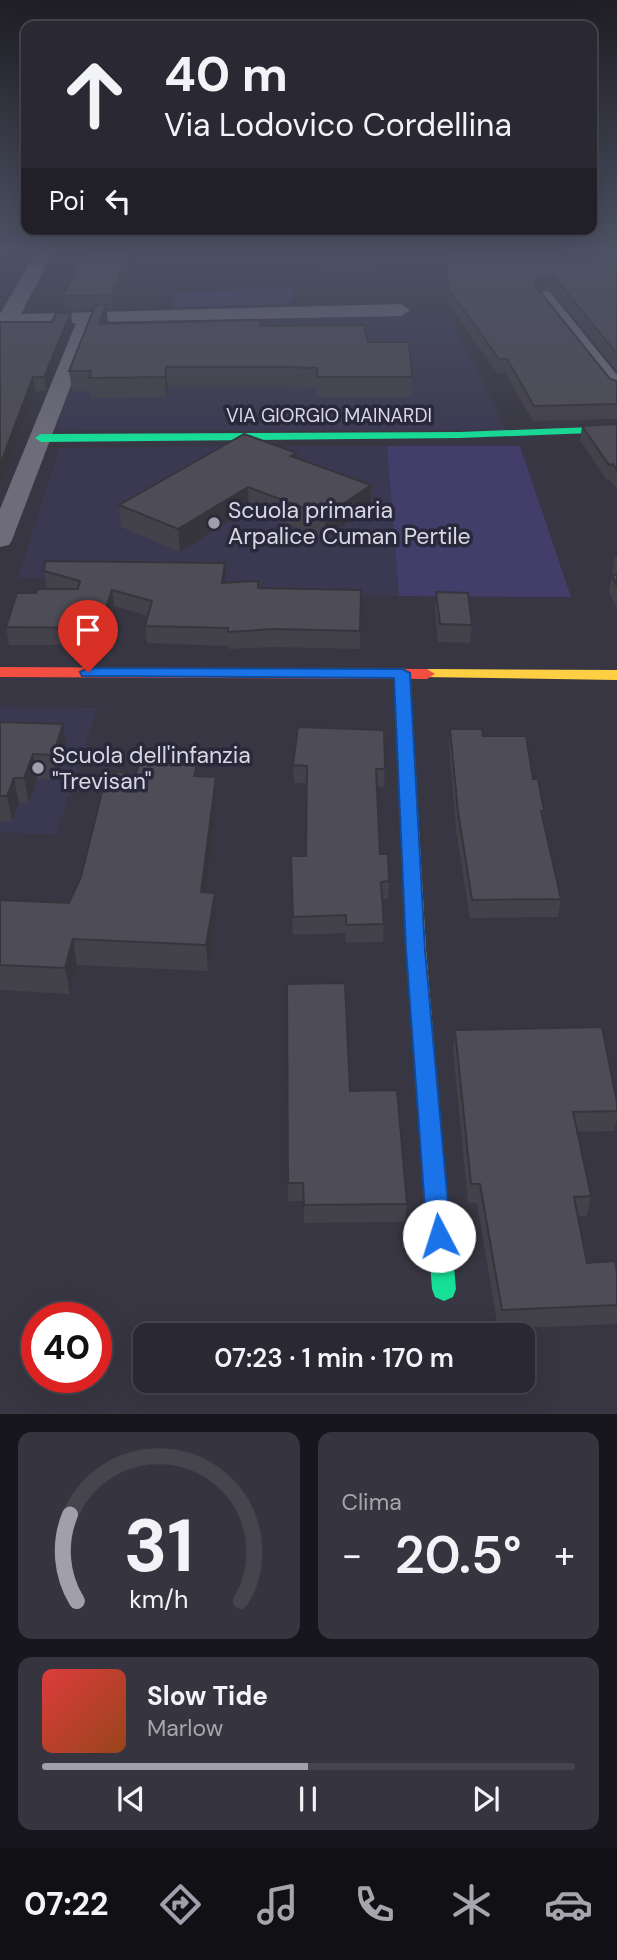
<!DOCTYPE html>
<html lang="it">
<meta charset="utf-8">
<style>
:root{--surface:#2a2832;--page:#36343e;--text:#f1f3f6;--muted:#a5a6ac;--line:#46444d;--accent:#a09fab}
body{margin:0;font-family:"DM Sans",sans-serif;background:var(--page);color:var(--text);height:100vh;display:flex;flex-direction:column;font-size:26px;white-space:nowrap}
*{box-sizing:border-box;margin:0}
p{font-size:23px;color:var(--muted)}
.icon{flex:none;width:38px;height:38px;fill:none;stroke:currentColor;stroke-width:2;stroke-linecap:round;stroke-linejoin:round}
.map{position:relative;height:1414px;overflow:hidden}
.drawer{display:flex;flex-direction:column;gap:18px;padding:18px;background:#17161c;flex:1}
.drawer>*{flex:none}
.banner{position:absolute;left:21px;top:21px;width:576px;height:214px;border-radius:14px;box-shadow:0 7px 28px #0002,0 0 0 2px var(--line);background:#2a2832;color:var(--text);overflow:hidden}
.speed{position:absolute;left:21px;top:1302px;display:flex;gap:14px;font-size:35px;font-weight:700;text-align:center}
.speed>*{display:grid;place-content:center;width:91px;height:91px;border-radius:50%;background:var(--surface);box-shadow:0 7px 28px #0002,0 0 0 2px var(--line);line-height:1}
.speed .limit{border:10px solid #d22;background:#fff;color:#111}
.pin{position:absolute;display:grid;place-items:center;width:60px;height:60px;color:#fff;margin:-72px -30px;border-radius:50% 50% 50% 0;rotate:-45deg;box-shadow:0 0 7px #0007}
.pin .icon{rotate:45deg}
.me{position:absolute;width:77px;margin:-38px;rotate:355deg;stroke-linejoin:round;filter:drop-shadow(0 0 5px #0008)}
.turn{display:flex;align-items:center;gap:24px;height:147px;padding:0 28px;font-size:32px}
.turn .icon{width:91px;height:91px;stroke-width:2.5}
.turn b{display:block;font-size:49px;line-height:60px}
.then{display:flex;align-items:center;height:66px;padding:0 28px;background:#0003;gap:14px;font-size:26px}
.big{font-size:52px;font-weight:600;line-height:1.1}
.drawer .tile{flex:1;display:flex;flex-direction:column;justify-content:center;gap:10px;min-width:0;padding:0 24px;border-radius:14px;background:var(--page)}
.drawer .dial{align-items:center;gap:0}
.dial svg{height:182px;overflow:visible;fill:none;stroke:var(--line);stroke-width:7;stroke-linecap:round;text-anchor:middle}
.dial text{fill:var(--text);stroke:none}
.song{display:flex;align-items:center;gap:21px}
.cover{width:84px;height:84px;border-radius:10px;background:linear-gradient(135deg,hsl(0 70% 55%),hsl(20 70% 35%))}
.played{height:7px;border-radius:4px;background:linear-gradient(90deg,var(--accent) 50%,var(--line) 50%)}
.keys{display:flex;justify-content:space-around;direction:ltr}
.heat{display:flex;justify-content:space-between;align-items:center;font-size:38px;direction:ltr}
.drawer .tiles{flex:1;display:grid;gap:18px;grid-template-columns:1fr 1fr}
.tile:last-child{grid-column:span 2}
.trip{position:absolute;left:133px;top:1323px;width:402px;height:70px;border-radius:14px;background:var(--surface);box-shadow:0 7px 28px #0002,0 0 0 2px var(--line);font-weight:600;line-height:70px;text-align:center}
.tabs{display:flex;height:112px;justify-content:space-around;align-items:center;background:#111014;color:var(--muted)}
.tabs .icon{width:49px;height:49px}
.tabs .current{color:var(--accent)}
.tabs b{font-size:32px;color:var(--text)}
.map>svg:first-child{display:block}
</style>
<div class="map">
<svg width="617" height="1414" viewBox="0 0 617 1414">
<rect width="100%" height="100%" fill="#383642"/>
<g fill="#3b3951">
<path d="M447 310 506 430 65 431 56 428 82 340 107 330Z"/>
<path d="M209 446H387L399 596 224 590 130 578H18L59 448Z"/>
<path d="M0 707 97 708 56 835 0 832Z"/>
</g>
<g fill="#433d6a">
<path d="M296 287 289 304 172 307 174 293Z"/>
<path d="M387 446H520L571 597 399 596Z"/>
</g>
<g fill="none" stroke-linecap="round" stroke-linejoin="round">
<g fill="#6e6c7a" fill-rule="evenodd">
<path d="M39 247H56L21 314 401 304 410 310 401 316 95 322 12 540 9 545 0 547V509L76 323 0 326V314Z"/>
<path d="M544 291 550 292 617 375V394L610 392 538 300 535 296Z"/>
</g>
<g fill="#16e098" fill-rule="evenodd">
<path d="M617 426V432L459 438 41 442 35 438 41 434 459 432Z"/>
<path d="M433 1150 441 1153 444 1160 456 1289 453 1297 444 1301 435 1297 432 1289 422 1160 425 1153Z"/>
</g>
<g fill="#ffcf43" fill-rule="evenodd">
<path d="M402 668 410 673 426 950 444 1160 441 1167 433 1170 425 1167 422 1160 406 950 394 673Z"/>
<path d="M427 669 617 670V680L422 677 419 674 422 671Z"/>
</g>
<path fill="#f24e42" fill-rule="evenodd" d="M0 667 427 669 435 674 427 679 0 677Z"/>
</g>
<g fill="#43414a">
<path d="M137 247 114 309H106L108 323 260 326 368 342 412 377 411 397H317V388L282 387H168L166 397 91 398V391H72L69 371 93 309 65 310 63 296Z"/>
<path d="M316 247H378V264H371V270L323 273 320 251H316Z"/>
<path d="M446 247H617V371L552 290 543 289 539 291 610 379 617 381V419L533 421 505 373H497L447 301Z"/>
<path d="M71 313 72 326 46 391H35L0 487V322H52Z"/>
<path d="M617 424V489L610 480H607L580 441 582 426Z"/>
<path d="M297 458 371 507 325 538 249 509 180 552 121 527 119 505Z"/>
<path d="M615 556H617V608L609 592 612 575H614L612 573Z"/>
<path d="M225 563V583L258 588 361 590 360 649 274 647 229 649 228 646 147 643 145 626 148 616 114 606 102 642 98 645H9L6 627 36 593 51 589 46 587 44 571Z"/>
<path d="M436 592 472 625 470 643 438 642 435 610Z"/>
<path d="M0 722 67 749 57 780 37 779 29 803H19L12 821H0Z"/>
<path d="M450 729 483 736 533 779 544 811 543 819 561 899 558 917 470 918 456 830 449 746Z"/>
<path d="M293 765 385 769 384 787 377 786 380 854 389 881 388 899H382L384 924 383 942 346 943 345 933 293 935 291 874 306 856 307 783H294Z"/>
<path d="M198 776 217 802 206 892 215 893 217 918 208 971 77 965 70 994 0 990V900L69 903Z"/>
<path d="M287 984 350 1091 407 1204 405 1222 304 1223V1201H288Z"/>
<path d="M455 1030 617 1103V1118L614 1131 577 1132 591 1196 587 1216H578L587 1263 617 1272V1324L498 1329 477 1203H468L453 1050Z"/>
</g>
<g fill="#37353c">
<path d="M2 247H13L0 267V251Z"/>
<path d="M131 247H137L114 309 112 295Z"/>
<path d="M544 276 543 289 534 294 535 281Z"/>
<path d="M106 305 108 324H99Z"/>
<path d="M71 313 72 326 46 391 44 377Z"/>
<path d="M166 367 168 387 166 397 165 377Z"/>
<path d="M33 377 35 391 0 487V465Z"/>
<path d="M371 485V507L325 538V516Z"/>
<path d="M248 487 249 509 180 552 178 529Z"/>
<path d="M225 563 226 580 223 600 222 583Z"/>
<path d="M112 590 114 606 102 642 98 645 96 628Z"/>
<path d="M63 724 67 749 57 780 53 755Z"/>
<path d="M33 754 37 779 29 803 24 778Z"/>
<path d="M216 777 217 802 203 918 201 892Z"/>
<path d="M14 778 19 803 12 821 7 796Z"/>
<path d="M215 893 217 918 208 971 206 945Z"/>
<path d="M73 939 77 965 70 994 65 968Z"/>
</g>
<g fill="#4e4c56" stroke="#37353c" stroke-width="2">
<path d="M88 247H131L112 295 63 296Z"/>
<path d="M322 247H378V248H370L371 254 323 257Z"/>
<path d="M446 247H617V354L554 277 544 276 535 281 537 288 610 379 617 381V404L534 406 507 359H499L448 288Z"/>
<path d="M106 305 99 324 260 320V326L364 325 368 342H409L412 377H317V368L282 367H166L165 377 89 378 91 371H69L95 306Z"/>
<path d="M56 313H71L44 377H33L0 465V322H52Z"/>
<path d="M617 424V470L613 464 609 465 582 426Z"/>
<path d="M244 434 297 453 291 456 371 485 325 516 248 487 178 529 119 505Z"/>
<path d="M45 561 225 563 222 583 258 581V588L361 590 360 631 274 629 228 632V628L145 626 152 601 112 590 100 625 96 628 6 627 17 593H36L38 589H78L80 581 44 571Z"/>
<path d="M612 575H617V586Z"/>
<path d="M436 592 468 593 472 625 440 624Z"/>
<path d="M0 722 63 724 53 755 33 754 24 778H14L7 796H0Z"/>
<path d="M298 727 384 730 385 769H376L380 854H388L389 881 381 882 384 924 346 925V915L293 917 291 856H306L307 766 293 765Z"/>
<path d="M450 729H482L483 736H526L533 779H538L544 811H541L561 899 472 900 458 812Z"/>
<path d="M140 761 197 764 194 776 216 777 201 892 215 893 206 945 73 939 65 968 0 965V900L69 903 81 877 107 772 136 773Z"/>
<path d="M345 983 350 1091 397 1090 407 1204 304 1205 303 1183H288L287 984Z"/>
<path d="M602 1027 617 1103V1111L573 1112 591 1196 574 1197 587 1263 615 1261 617 1272V1305L502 1310 480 1184H471L455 1030Z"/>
</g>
<linearGradient id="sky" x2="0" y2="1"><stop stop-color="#1f1e24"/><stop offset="0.56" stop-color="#4d5265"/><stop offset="1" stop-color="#4d5265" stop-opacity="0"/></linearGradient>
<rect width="617" height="445" fill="url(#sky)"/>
<path fill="#1a73e8" stroke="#114b97" stroke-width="2" d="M88 668 402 669 410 673 425 950 451 1236 448 1244 439 1248 431 1244 427 1236 406 950 394 678 82 676 80 672Z"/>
<g fill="#a09fab" stroke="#2a283b" stroke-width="2.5">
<circle cx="214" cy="523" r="7"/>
<circle cx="38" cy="768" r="7"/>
</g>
<g text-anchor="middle" stroke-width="7" stroke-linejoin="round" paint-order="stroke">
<g font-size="19" fill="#d8d7e4" stroke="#2a283b">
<text x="329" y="422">VIA GIORGIO MAINARDI</text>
</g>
<g font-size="23" fill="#d8d7e4" stroke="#2a283b" text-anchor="start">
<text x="228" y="518">Scuola primaria<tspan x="228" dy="26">Arpalice Cuman Pertile</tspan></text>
<text x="52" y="763">Scuola dell'infanzia<tspan x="52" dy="26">"Trevisan"</tspan></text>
</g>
</g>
</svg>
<div class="speed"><div class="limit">40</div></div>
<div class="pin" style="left:88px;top:672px;background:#d93025"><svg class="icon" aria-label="arrive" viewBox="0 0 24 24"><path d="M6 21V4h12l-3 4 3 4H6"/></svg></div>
<svg class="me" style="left:439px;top:1236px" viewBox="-20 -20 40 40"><circle r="19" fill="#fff"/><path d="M0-13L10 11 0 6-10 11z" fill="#1a73e8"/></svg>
<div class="trip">07:23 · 1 min · 170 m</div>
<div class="banner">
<div class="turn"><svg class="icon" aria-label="ahead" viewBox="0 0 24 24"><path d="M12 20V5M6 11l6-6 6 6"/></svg><div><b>40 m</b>Via Lodovico Cordellina</div></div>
<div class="then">Poi<svg class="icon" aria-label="left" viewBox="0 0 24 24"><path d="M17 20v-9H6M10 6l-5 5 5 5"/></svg></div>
</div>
</div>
<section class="drawer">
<div class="tiles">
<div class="tile dial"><svg viewBox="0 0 100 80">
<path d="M14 69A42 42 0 1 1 86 69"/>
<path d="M14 69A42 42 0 0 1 11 31" stroke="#a09fab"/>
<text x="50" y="56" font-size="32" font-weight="700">31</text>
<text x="50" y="72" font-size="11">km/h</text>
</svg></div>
<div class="tile"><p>Clima</p>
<div class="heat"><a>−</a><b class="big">20.5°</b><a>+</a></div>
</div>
<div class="tile">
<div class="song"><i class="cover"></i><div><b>Slow Tide</b><p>Marlow</p></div></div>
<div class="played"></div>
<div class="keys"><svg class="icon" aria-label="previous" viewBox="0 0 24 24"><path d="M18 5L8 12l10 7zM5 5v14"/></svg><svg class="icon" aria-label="pause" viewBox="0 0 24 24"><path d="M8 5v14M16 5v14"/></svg><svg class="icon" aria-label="next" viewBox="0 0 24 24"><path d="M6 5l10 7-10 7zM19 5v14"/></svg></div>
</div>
</div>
</section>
<nav class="tabs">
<b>07:22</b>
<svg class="icon current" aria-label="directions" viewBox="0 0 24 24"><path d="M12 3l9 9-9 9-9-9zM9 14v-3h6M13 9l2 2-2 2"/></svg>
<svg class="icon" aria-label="music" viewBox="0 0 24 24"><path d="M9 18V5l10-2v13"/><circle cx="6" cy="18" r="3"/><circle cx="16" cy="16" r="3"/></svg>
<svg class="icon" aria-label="phone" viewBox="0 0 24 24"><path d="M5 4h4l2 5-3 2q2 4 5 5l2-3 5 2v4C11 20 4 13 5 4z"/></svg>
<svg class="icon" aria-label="climate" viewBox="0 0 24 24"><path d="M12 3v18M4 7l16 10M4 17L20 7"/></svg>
<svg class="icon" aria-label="car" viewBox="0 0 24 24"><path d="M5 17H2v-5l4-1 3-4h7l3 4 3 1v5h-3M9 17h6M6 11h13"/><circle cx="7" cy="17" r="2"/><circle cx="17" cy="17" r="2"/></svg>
</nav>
